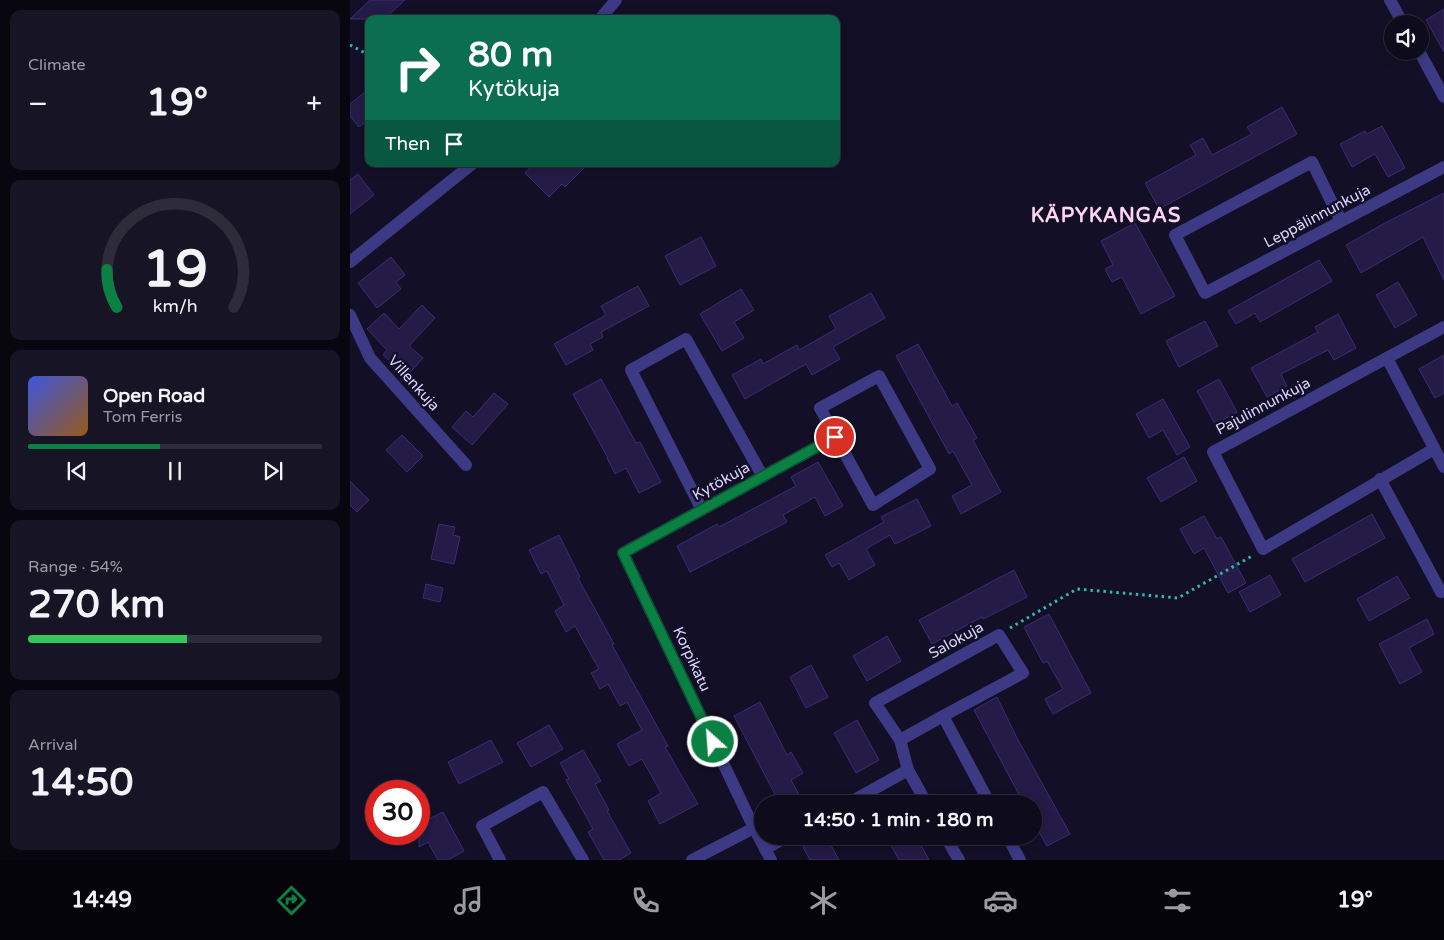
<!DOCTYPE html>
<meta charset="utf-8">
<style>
:root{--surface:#0e0b1c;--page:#171425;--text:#f1f3f6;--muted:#9b9ba3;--line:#2e2b3b;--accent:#0b8043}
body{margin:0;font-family:"Varela Round",sans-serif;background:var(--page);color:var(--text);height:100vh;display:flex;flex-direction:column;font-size:19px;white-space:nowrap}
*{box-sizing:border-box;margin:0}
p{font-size:16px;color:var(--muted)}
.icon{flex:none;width:28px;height:28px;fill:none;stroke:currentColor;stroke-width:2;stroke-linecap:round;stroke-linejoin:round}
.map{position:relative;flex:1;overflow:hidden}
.side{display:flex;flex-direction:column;gap:10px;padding:10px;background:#08060f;width:350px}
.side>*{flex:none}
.banner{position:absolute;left:15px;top:15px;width:475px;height:152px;border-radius:10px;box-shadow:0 2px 12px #0003,0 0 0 1px var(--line);background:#0b6e4f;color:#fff;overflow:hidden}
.tools{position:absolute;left:1034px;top:15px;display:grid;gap:10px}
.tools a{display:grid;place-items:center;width:45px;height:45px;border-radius:50%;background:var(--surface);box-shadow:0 2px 12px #0003,0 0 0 1px var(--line);font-size:25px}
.speed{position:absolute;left:15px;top:780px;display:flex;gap:10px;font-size:25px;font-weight:700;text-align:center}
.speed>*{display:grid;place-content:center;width:65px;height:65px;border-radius:50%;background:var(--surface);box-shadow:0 2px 12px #0003,0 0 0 1px var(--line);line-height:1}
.speed .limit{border:8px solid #d22;background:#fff;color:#111}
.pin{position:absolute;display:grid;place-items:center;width:42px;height:42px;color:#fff;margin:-21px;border:2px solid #fff;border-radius:50%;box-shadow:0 1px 5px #0007}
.me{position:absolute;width:55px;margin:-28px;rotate:334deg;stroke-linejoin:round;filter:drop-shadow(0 0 4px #0008)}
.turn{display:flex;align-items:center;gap:18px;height:105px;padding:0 20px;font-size:22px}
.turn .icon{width:65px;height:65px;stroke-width:2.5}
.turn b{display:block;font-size:35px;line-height:42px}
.then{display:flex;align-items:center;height:48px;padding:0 20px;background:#0003;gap:10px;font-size:19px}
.big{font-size:38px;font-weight:700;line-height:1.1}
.side .widget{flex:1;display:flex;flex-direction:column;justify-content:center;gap:8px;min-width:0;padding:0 18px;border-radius:10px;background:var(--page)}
.side .dial{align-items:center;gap:0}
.dial svg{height:130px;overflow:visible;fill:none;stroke:var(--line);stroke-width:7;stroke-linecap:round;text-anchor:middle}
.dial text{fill:var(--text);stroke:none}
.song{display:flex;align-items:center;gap:15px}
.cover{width:60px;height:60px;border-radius:8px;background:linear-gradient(135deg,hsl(230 70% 55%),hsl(30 70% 35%))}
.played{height:5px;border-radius:2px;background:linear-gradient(90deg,var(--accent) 45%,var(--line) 45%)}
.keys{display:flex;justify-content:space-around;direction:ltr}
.heat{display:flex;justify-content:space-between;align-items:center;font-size:28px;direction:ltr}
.charge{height:8px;border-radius:4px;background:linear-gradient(90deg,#34c759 54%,var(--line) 0)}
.trip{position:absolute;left:404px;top:795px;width:288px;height:50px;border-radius:25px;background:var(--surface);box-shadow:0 2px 12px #0003,0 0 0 1px var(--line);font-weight:700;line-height:50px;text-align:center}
.menu{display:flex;height:80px;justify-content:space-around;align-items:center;background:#06040b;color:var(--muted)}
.menu .icon{width:35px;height:35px}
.menu .current{color:var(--accent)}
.menu b{font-size:22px;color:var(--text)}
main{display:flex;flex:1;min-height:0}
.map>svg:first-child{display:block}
</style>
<main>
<section class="side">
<div class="widget"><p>Climate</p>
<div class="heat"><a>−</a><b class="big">19°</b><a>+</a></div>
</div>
<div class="widget dial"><svg viewBox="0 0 100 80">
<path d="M14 69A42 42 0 1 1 86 69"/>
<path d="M14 69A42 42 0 0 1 8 46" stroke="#0b8043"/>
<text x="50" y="56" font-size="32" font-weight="700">19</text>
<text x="50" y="72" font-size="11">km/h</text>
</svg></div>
<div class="widget">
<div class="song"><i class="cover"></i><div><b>Open Road</b><p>Tom Ferris</p></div></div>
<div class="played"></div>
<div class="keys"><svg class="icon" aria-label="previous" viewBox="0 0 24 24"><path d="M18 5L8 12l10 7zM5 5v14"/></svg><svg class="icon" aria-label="pause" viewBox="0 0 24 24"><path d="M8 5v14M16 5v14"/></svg><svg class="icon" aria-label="next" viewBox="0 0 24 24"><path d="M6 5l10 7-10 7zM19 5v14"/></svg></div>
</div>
<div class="widget"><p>Range · 54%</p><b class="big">270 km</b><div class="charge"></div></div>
<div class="widget"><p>Arrival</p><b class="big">14:50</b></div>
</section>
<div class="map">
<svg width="1094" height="860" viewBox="0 0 1094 860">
<rect width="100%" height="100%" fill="#130f26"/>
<g fill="#241b47" stroke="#3b2d73">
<path d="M20 0H55L34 19H0Z"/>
<path d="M1094 9V52L1076 20Z"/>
<path d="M19 89V119L9 127 0 116V104Z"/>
<path d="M932 107 947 134 809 209 795 183 846 155 840 145 853 138 862 155 902 134 897 127Z"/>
<path d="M1032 126 1055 168 1038 177 1025 154 1002 167 990 144 1015 131 1017 134Z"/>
<path d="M184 164H238L215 187 212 184 199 197 175 173Z"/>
<path d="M8 174 24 195 0 214V180Z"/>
<path d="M1094 193V280L1073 237 1011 273 996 245 1035 223Z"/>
<path d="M785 223 825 296 791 314 772 277 762 282 755 269 763 265 751 241Z"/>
<path d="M351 237 366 266 330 285 315 256Z"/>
<path d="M41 257 55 275 46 282 51 289 27 308 8 283Z"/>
<path d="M969 260 982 281 910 322 905 313 886 324 878 311Z"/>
<path d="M1048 282 1067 315 1045 328 1026 295Z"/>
<path d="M288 286 299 306 251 332 253 337 240 344 243 350 216 365 204 344 256 315 251 306Z"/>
<path d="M391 289 404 310 384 322 394 338 372 351 350 314Z"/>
<path d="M521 293 535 318 483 347 490 359 462 375 456 364 395 399 382 375 411 359 413 364 447 345 449 350 486 329 479 316Z"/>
<path d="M72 305 85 318 59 346 73 358 57 376 33 355 37 350 17 329 34 313 49 329Z"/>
<path d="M988 314 1006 348 984 360 978 350 931 374 937 386 917 397 901 368 968 332 965 327Z"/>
<path d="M855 321 868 346 829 367 816 341Z"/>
<path d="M568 344 602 406 607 403 627 438 623 440 651 492 611 514 602 496 622 485 603 451 599 454 546 356Z"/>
<path d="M1094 355V393L1085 398 1069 369Z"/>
<path d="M251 379 286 443 290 442 311 482 289 493 276 468 265 474 257 458H258L223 394Z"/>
<path d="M869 379 887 412 865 424 847 391Z"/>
<path d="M144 393 158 404 122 445 102 427 116 411 123 417Z"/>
<path d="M813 399 840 447 827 455 813 430 799 438 786 414Z"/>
<path d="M52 435 73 456 57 472 36 450Z"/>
<path d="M834 457 847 481 811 502 797 478Z"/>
<path d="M468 462 493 506 475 516 465 497 433 515 437 522 340 572 327 546 367 524 369 527 446 486 441 477Z"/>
<path d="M0 481 19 500 7 512 0 505Z"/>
<path d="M567 499 581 526 545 544 540 535 516 549 525 565 499 580 489 563 482 567 475 555 534 522 531 517Z"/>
<path d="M1022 514 1035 538 955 582 942 559Z"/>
<path d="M854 516 867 539 871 537 896 583 878 593 854 548 844 554 830 529Z"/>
<path d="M89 524 105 527 103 535 110 537 104 564 81 559Z"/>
<path d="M209 535 230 577 228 578 264 644 262 645 318 746 315 747 348 804 310 824 298 801 311 793 292 759 279 766 267 744 292 730 277 702 270 706 258 684 250 689 241 673 249 669 225 626 216 632 205 611 214 605 197 571 191 574 179 550Z"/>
<path d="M664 570 677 597 633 619 632 617 582 644 569 620Z"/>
<path d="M920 575 931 595 900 612 889 592Z"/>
<path d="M1047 576 1060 598 1019 621 1007 599Z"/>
<path d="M76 584 93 588 90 602 73 598Z"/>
<path d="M699 614 741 693 703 714 695 699 713 689 697 661 693 663 674 627Z"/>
<path d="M1077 619 1084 634 1059 648 1072 672 1050 684 1029 644Z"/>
<path d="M537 636 551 661 517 681 503 656Z"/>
<path d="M461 665 478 697 456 708 440 677Z"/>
<path d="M647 697 667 738 720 834 697 846 685 825 690 822 682 808V804H674L624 710Z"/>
<path d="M410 702 437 755 441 752 453 773 441 780 454 804H430L384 716Z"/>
<path d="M507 720 529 760 506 773 484 733Z"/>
<path d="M199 725 213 749 181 767 167 743Z"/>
<path d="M141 740 153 762 109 784 98 762Z"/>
<path d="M233 750 251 781 245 784 259 810 257 811 281 853 269 860H254L238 832 243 829 216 780 219 779 210 763Z"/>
<path d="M93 812 114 851 98 860H88L78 842 69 847V824Z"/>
<path d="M472 836H476L489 860H460L453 847Z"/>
<path d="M536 836H566L579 860H549Z"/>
</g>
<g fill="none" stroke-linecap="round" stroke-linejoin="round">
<g stroke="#2fb8b0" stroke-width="3" stroke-dasharray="2.5 4" stroke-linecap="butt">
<path d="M0 45 19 55"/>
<path d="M660 628 727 589 828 598 902 556"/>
</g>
<g stroke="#3d3a85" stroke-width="12">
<path d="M1040 0 1053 24"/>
<path d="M250 19 266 0"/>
<path d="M1069 51 1094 97"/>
<path d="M991 221 962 162 825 235 855 293 1094 167"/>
<path d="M0 262 122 164"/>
<path d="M0 315 20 358 116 465"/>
<path d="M1037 358 1094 467"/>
<path d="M529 376 580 469 523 505 470 408Z"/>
<path d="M1084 449 913 549 863 452 1094 327"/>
<path d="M1030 479 1091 592 1094 591"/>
<path d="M352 510 281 370 336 339 413 477"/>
<path d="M550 740 593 716"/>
<path d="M497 804 558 770"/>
<path d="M577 804 558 770 550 740 525 703 649 635 673 673 593 716 640 804"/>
<path d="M595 836 609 860"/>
<path d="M657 836 670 860"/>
<path d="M415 849 438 836"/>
<path d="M150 860 132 826 193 792 233 860"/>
<path d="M342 860 404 828"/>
<path d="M421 860 404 828 273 553 485 437"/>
</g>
</g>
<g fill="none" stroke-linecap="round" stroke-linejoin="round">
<g stroke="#07532c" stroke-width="12">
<path id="route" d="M363 742 273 553 485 437"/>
</g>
<use href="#route" stroke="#0b8043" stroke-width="9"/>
</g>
<g text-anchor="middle" stroke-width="5" stroke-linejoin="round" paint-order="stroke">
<g font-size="15" fill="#d9d4ff" stroke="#130f26">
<text transform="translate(967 216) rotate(-28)" y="5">Leppälinnunkuja</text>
<text transform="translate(64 383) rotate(48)" y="5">Villenkuja</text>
<text transform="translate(913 406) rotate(-28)" y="5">Pajulinnunkuja</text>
<text transform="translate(371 481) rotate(-29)" y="5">Kytökuja</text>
<text transform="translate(606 640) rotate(-29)" y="5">Salokuja</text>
<text transform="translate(342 659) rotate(65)" y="5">Korpikatu</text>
</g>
<g font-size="20" font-weight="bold" letter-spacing="1" fill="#ffd6f0" stroke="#130f26">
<text x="756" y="222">KÄPYKANGAS</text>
</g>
</g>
</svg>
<div class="tools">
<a><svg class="icon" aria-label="sound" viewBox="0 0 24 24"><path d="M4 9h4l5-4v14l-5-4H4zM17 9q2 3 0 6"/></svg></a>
</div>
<div class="speed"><div class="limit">30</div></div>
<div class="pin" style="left:485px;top:437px;background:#d93025"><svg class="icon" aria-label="arrive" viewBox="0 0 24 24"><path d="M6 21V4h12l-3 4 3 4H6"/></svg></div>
<svg class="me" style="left:363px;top:742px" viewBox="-20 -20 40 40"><circle r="17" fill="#0b8043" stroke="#fff" stroke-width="3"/><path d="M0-11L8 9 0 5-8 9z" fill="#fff"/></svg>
<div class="trip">14:50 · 1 min · 180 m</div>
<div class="banner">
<div class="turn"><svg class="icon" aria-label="right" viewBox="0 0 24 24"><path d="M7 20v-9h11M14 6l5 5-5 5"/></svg><div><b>80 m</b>Kytökuja</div></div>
<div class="then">Then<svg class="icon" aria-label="arrive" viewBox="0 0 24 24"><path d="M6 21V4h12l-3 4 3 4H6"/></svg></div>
</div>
</div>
</main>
<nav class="menu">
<b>14:49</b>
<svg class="icon current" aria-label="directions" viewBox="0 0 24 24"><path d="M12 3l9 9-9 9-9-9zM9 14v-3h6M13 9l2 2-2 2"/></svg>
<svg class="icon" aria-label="music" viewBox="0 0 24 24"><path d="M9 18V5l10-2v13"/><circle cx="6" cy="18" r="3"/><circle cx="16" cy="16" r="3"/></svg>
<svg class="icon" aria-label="phone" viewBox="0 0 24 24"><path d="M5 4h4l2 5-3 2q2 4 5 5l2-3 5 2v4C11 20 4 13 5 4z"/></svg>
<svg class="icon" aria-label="climate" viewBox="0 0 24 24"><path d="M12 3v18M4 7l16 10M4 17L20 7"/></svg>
<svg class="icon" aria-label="car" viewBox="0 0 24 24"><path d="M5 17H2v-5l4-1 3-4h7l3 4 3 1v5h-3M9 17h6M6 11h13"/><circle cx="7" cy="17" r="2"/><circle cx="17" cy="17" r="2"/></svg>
<svg class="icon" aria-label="filters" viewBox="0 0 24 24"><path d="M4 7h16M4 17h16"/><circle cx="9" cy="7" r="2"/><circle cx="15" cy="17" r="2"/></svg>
<b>19°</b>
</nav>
